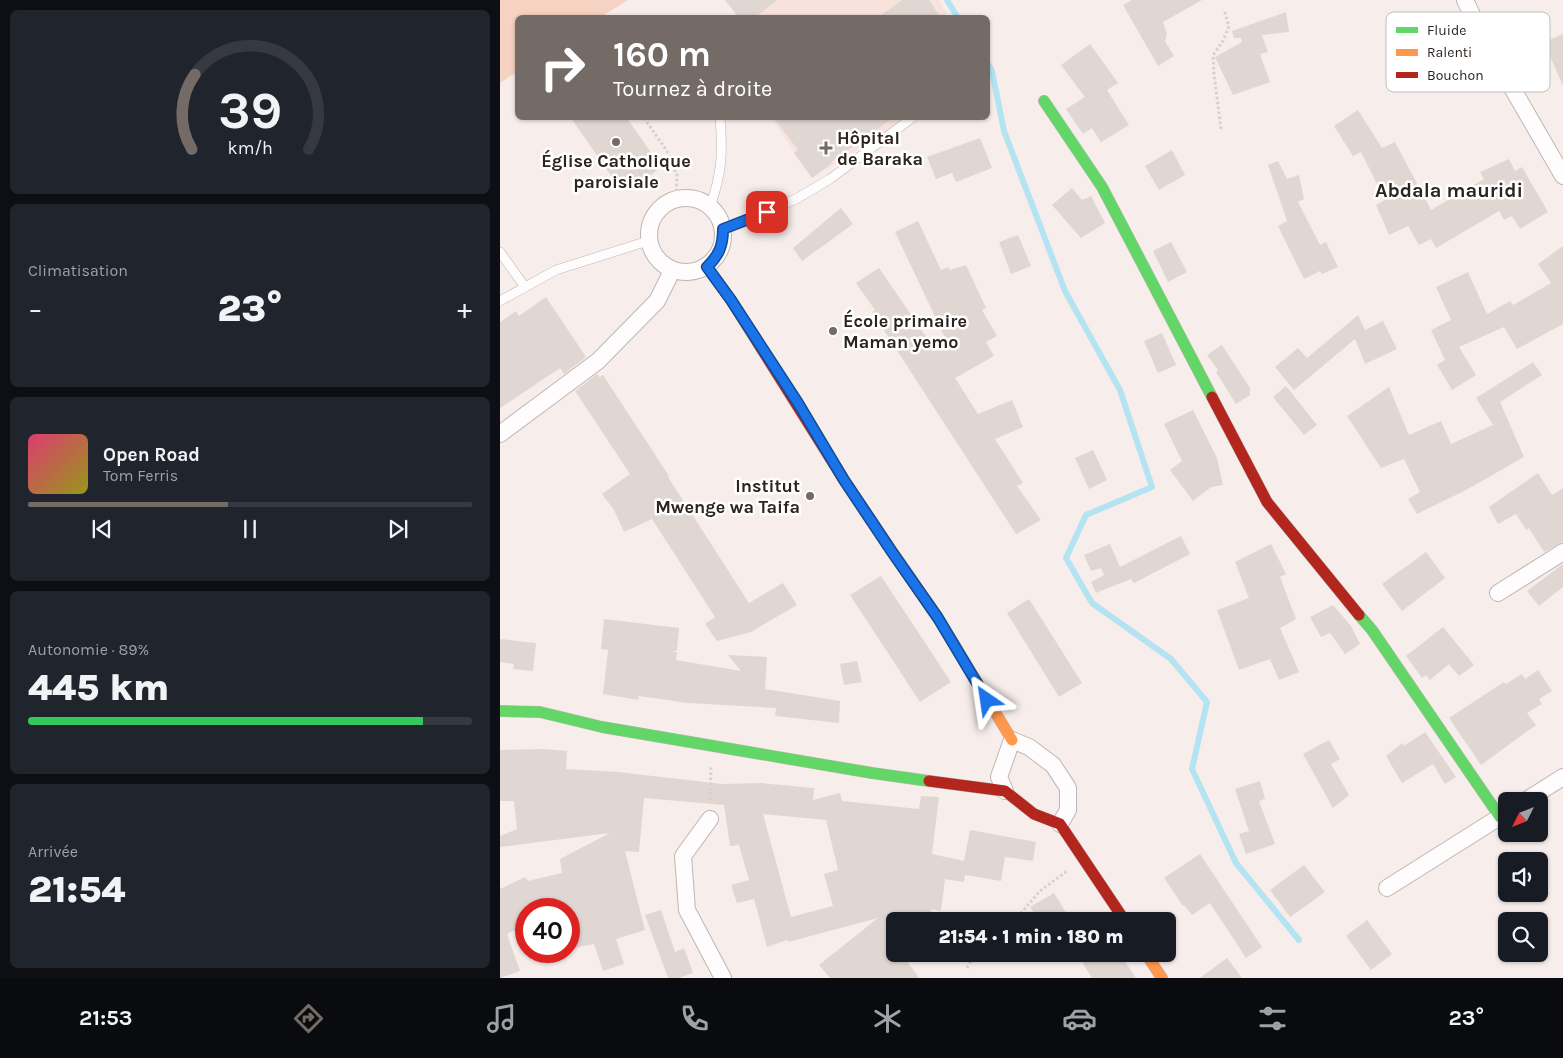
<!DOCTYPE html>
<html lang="fr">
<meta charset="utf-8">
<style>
:root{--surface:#171b24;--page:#20242c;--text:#f1f3f6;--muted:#9ea1a6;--line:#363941;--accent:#746a66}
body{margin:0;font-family:Karla,sans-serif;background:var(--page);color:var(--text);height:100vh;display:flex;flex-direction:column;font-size:19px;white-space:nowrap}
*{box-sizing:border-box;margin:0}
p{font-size:16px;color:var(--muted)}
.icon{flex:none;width:28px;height:28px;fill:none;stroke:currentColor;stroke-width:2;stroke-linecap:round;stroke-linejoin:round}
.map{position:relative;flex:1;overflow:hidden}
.details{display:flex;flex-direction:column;gap:10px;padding:10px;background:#0d0f14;width:500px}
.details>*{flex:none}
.banner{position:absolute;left:15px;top:15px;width:475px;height:105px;border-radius:8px;box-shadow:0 1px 4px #0004;background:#746a66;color:#fff;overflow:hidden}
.needle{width:32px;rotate:228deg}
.controls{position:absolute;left:998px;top:792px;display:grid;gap:10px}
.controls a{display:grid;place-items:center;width:50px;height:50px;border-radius:8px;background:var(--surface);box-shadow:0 1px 4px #0004;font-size:25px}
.speed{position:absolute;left:15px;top:898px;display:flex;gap:10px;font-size:25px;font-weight:700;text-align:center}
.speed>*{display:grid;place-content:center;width:65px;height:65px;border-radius:50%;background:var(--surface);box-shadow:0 1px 4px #0004;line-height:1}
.speed .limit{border:8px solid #d22;background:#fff;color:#111}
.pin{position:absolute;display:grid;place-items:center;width:42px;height:42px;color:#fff;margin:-21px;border-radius:10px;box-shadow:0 2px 8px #0006}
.me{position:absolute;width:55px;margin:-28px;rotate:328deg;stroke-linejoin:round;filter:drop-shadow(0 0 4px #0008)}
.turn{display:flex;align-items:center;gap:18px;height:105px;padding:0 15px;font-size:22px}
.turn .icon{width:65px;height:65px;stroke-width:2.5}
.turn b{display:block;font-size:35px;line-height:42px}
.big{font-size:38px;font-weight:800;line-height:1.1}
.details .tile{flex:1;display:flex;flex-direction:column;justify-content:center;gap:8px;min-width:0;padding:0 18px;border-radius:8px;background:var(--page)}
.details .dial{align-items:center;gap:0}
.dial svg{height:130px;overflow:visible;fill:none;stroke:var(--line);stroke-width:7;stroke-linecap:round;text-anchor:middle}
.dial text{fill:var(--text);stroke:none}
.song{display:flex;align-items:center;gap:15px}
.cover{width:60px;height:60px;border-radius:8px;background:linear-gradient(135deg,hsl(340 70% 55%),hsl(60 70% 35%))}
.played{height:5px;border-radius:2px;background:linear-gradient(90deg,var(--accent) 45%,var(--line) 45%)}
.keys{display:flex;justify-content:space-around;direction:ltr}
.heat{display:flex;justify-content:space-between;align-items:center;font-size:28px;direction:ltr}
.charge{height:8px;border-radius:4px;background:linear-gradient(90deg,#34c759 89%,var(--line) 0)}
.trip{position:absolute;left:386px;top:912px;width:290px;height:50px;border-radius:8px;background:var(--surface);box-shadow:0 1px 4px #0004;font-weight:800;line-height:50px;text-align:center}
.tabs{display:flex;height:80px;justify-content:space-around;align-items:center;background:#090b0e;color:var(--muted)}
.tabs .icon{width:35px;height:35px}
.tabs .selected{color:var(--accent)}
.tabs b{font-size:22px;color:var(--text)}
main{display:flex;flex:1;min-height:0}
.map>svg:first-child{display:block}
</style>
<main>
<section class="details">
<div class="tile dial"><svg viewBox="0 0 100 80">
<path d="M14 69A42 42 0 1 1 86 69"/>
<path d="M14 69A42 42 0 0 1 16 23" stroke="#746a66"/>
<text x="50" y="56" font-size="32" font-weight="700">39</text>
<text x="50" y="72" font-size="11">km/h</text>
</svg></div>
<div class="tile"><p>Climatisation</p>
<div class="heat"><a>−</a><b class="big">23°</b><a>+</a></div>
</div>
<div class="tile">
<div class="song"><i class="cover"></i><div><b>Open Road</b><p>Tom Ferris</p></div></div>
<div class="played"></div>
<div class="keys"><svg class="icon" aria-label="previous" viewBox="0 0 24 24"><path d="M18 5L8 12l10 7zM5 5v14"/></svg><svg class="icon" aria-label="pause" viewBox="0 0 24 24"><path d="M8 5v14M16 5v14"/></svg><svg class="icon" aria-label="next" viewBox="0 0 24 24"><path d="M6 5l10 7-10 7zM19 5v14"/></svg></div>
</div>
<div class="tile"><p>Autonomie · 89%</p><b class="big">445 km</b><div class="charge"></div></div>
<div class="tile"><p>Arrivée</p><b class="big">21:54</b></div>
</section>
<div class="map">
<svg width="1063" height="978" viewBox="0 0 1063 978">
<rect width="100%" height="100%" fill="#f7eeeb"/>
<g fill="#f7e3dc">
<path d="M225 0H439L449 17H239Z"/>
<path d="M271 118H408L312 178Z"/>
</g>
<path fill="#f6d2c3" d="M0 0H128L101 17 18 18 17 72 0 83Z"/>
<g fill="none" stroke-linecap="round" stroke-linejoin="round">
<g stroke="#b4e3f1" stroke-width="6">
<path d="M447 0 458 18"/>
<path d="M488 64 492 71 504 131 565 291 620 390 652 487 586 515 566 558 592 603 671 659 707 702 692 769 736 863 799 940"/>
</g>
</g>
<g fill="#e0d7d3" fill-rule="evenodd">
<path d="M225 0H277L254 18H239Z"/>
<path d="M402 0H429L441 18H377Z"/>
<path d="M632 0H702L663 22 667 34 665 41 674 56 658 66 623 5Z"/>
<path d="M786 12 789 32 762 35 768 52 760 54 770 82 733 95 715 57 742 42 741 38H734L732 31Z"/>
<path d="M1063 34V86L1044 42Z"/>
<path d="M590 44 618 83 607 90 629 125 601 142 592 128 583 134 566 109 585 97 561 65Z"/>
<path d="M858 110 882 148 895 142 931 210 984 179 980 172 1009 159 1015 171 1022 167 1048 212 1020 229 1012 216 1004 220 999 211 936 248 931 239 919 245 908 226 889 235 876 205 885 200 861 152 853 156 834 126Z"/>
<path d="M71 118H127L161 167 133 189 132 187 127 190 121 181 117 184Z"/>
<path d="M274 118H393L331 162 332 163 312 178 294 153 298 150Z"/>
<path d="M480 138 492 168 456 182 452 173 436 179 427 157Z"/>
<path d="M672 150 685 175 659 190 645 166Z"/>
<path d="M778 161 787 179 799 175 804 199 798 202 820 245 826 242 838 267 822 274 820 271 804 279 778 226 787 221 768 165Z"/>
<path d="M572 188 582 200 591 196 605 223 581 238 552 205Z"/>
<path d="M341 208 353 224 302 261 293 248Z"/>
<path d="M418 221 441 270 448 267 450 270 466 265 486 308 482 310 497 336 486 342 494 356 455 378 478 414 512 400 523 427 495 439 523 483 517 486 541 520 516 534 372 312 375 310 356 283 379 268 436 351 448 344 395 232Z"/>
<path d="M518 235 531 266 511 274 499 242Z"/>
<path d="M671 242 687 272 668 282 653 251Z"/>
<path d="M1063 246V324L1017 349 1004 327 959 347 976 375 952 390 937 365 945 360 931 330 951 320 936 287 968 272 987 314 1010 301 1013 305 1051 283 1038 264Z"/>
<path d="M46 297 86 357 64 374 60 368 0 408V322L16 311 19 316Z"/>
<path d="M858 315 865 330 883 321 897 349 865 364 855 339 794 390 775 367 798 348 807 358Z"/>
<path d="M662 333 676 365 658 373 644 341Z"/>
<path d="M722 345 750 388V395L736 404 716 372 718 370 707 355Z"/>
<path d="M1033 362 1042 375 1000 402 1024 457 966 490 917 514 908 499 920 492 904 459 881 468 847 416 889 387 909 435 941 421 951 444 993 425 976 398Z"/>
<path d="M97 374 100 377 103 375 169 476 168 477 249 603 283 583 297 605 251 632 217 641 205 624 215 617 152 519 124 532 114 510 102 494 130 474 75 391Z"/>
<path d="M786 386 817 425 804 435 773 397Z"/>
<path d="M693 410 717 458 723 485 711 487 693 501 670 470 682 461 664 424Z"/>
<path d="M593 450 607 480 589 489 575 458Z"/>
<path d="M1038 473 1052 495 1063 488V542L1044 552 1029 528 1026 530 1016 514 998 524 989 507Z"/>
<path d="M681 536 690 554 634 583 631 579 596 593 591 582 604 575 601 568 591 571 584 555 610 544 620 567Z"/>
<path d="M771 544 786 574 780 577 796 619 780 628 799 672 779 680 770 659 739 670 717 610 749 598 735 562Z"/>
<path d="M926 552 945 578 902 611 882 584Z"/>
<path d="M1063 564V587L1039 606 1027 591Z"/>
<path d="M381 576 451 682 420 702 350 595Z"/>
<path d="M529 599 582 683 559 697 507 613Z"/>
<path d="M833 605 851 626 860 644 845 654 830 633 821 637 810 617Z"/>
<path d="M104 619 179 628 177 650 172 652H177L176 660 241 671 228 655 267 657 265 689 340 701 339 723 275 716 276 708 188 703 139 696 138 700 103 694 108 650 101 649Z"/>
<path d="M943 627 974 665 959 676 949 664 930 680 926 675 922 678 906 656Z"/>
<path d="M0 639 36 643 33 671 13 669 14 664 0 662Z"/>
<path d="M357 661 362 682 344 685 340 664Z"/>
<path d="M1038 670 1052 691 1039 699 1042 704 1027 713 1036 725 981 765 949 718 1004 682 1006 684 1022 674 1025 679Z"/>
<path d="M925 732 956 777 945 784 933 764 902 783 886 756 902 743 904 746Z"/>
<path d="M829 740 840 759 831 764 849 795 833 808 803 754Z"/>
<path d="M44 749 67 751 66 769 118 772 222 784 260 783 314 788 313 800 340 793 342 801 419 809 421 796 439 797 432 854 464 861 470 830 536 842 533 861 505 857 501 881 465 875 464 882 445 879 441 911 431 909 433 921H395V954H402L419 978H330L319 965 378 918 288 942 287 940 267 947 254 899 237 903 231 885 249 880 239 845 230 846 224 805 144 798 139 852 125 851 145 930 116 939 124 964 103 971 94 944 69 949V909H26V925L7 934 20 971 0 978V889L25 877 28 881 62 873 60 859 110 833 0 847V836L17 829 14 801H0V750ZM263 814 326 820 338 870 324 874 333 906 291 917Z"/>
<path d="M760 781 765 799 759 801 775 844 746 854 739 834 749 831 735 789Z"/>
<path d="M700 854 762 947 746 958 710 903 692 915 684 905 683 906 664 878Z"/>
<path d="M804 865 825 892 790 917 770 890Z"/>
<path d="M554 893 571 921H539L530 907Z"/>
<path d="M161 910 175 952 184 948 193 973 179 978H168L145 915Z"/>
<path d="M867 920 892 954 871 970 846 936Z"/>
<path d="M577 954H620L636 978H592Z"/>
<path d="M727 958 742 978H700Z"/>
</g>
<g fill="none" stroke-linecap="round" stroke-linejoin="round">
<g stroke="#bfb6b3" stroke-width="10">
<g id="lane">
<path d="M210 207C222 173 223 153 220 118"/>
<path d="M223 229 296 199 330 179 412 118"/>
<path d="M0 252 25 287"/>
<path d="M0 301 56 270 148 241"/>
</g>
</g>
<g stroke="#bfb6b3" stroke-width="18">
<g id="street">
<path d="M965 0 982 36 1063 176"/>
<circle cx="186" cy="235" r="37"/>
<path d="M0 434 98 361 157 301 172 271"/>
<path d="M998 593 1063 552"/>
<path d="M505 791 499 777 512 740 529 747 553 765 568 788V810L560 824"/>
<path d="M1025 801 1063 777"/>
<path d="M210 819 183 856 187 910 223 978"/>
<path d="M887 888 1006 813"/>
</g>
</g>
<g stroke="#bfb6b3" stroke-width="12">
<g id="fast">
<path d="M544 101 602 187 712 397"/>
<path d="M859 615 872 630 1000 817"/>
<path d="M0 711 40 712 102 727 372 773 429 781"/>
</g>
</g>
<g stroke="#bfb6b3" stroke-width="12">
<g id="slow">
<path d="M387 544 438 618 512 740"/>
<path d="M646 954 662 978"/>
</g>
</g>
<g stroke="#bfb6b3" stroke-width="12">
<g id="jam">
<path d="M207 267 231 300 344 480 387 544"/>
<path d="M712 397 767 502 859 615"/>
<path d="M429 781 505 791 534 814 560 824 625 921"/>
</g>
</g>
<g stroke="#d4d1d1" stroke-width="3" stroke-dasharray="2.5 2.5" stroke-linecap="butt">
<path d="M144 118 167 151 177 175 176 198"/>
<path d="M721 129 714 74 713 55 723 41 729 26 724 10"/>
<path d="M210 800 211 767"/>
<path d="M514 921 540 891 567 871"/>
<path d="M467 968 474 954"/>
</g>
<use href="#lane" stroke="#fefcfc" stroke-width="9"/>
<use href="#street" stroke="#fefcfc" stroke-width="16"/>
<use href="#fast" stroke="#63d668" stroke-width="11"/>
<use href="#slow" stroke="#ff974d" stroke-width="11"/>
<use href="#jam" stroke="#b3261e" stroke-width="11"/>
</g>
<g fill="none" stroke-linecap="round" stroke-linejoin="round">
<g stroke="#114b97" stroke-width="12">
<path id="route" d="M267 212 223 229C223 246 219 255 207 267L231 300 298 403 344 480 392 552 438 618 487 700"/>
</g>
<use href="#route" stroke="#1a73e8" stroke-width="9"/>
</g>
<g fill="#746a66" stroke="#fff" stroke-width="2">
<circle cx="116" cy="142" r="5"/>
<path d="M323.5 140.5h5v5h5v5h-5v5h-5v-5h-5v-5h5z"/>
<circle cx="333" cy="331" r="5"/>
<circle cx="310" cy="496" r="5"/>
</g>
<g text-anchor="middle" stroke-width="5" stroke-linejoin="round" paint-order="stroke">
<g font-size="18" font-weight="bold" fill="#2d231f" stroke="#fff" text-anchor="start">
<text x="337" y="144">Hôpital<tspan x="337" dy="21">de Baraka</tspan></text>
<text x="116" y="167" text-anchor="middle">Église Catholique<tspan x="116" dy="21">paroisiale</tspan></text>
<text x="343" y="327">École primaire<tspan x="343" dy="21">Maman yemo</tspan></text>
<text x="300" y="492" text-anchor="end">Institut<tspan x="300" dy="21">Mwenge wa Taifa</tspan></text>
</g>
<g font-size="20" font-weight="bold" fill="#2d231f" stroke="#fff">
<text x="949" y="197">Abdala mauridi</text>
</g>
</g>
<rect x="886" y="12" width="164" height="80" rx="8" fill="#fff" stroke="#c0bdbc" stroke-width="1"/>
<rect x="896" y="27" width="22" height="6" fill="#63d668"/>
<rect x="896" y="49" width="22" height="7" fill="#ff974d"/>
<rect x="896" y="72" width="22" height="6" fill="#b3261e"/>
<g font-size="14" fill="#2d231f">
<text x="927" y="35">Fluide</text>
<text x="927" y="57">Ralenti</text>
<text x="927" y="80">Bouchon</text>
</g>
</svg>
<div class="controls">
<a><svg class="needle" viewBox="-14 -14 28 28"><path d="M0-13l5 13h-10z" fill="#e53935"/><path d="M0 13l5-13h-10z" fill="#9ea1a6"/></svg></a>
<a><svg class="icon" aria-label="sound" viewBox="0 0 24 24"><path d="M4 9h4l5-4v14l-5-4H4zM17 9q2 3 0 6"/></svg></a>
<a><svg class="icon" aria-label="search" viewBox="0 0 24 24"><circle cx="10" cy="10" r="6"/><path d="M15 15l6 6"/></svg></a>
</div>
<div class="speed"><div class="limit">40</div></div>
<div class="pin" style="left:267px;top:212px;background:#d93025"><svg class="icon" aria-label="arrive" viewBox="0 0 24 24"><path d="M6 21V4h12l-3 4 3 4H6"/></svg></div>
<svg class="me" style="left:487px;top:700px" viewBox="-20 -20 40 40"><path d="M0-17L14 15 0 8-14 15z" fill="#1a73e8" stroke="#fff" stroke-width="4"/></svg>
<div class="trip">21:54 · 1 min · 180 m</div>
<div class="banner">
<div class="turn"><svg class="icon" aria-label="right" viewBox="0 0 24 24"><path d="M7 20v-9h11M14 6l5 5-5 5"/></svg><div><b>160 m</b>Tournez à droite</div></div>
</div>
</div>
</main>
<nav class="tabs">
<b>21:53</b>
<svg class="icon selected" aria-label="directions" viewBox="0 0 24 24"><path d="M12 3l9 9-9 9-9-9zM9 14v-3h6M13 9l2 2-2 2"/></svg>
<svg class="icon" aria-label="music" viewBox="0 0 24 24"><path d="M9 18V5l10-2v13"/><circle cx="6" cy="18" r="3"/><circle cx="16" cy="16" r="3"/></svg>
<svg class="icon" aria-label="phone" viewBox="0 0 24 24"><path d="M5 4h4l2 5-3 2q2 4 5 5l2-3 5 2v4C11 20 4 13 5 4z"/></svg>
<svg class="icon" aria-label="climate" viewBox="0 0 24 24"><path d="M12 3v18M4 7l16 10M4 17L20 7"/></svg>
<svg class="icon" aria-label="car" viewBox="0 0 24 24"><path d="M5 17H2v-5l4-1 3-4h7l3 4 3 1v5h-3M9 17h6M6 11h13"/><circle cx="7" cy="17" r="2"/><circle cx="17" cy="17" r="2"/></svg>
<svg class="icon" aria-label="filters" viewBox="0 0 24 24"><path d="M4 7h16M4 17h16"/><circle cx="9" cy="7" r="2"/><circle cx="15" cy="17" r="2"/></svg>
<b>23°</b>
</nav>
